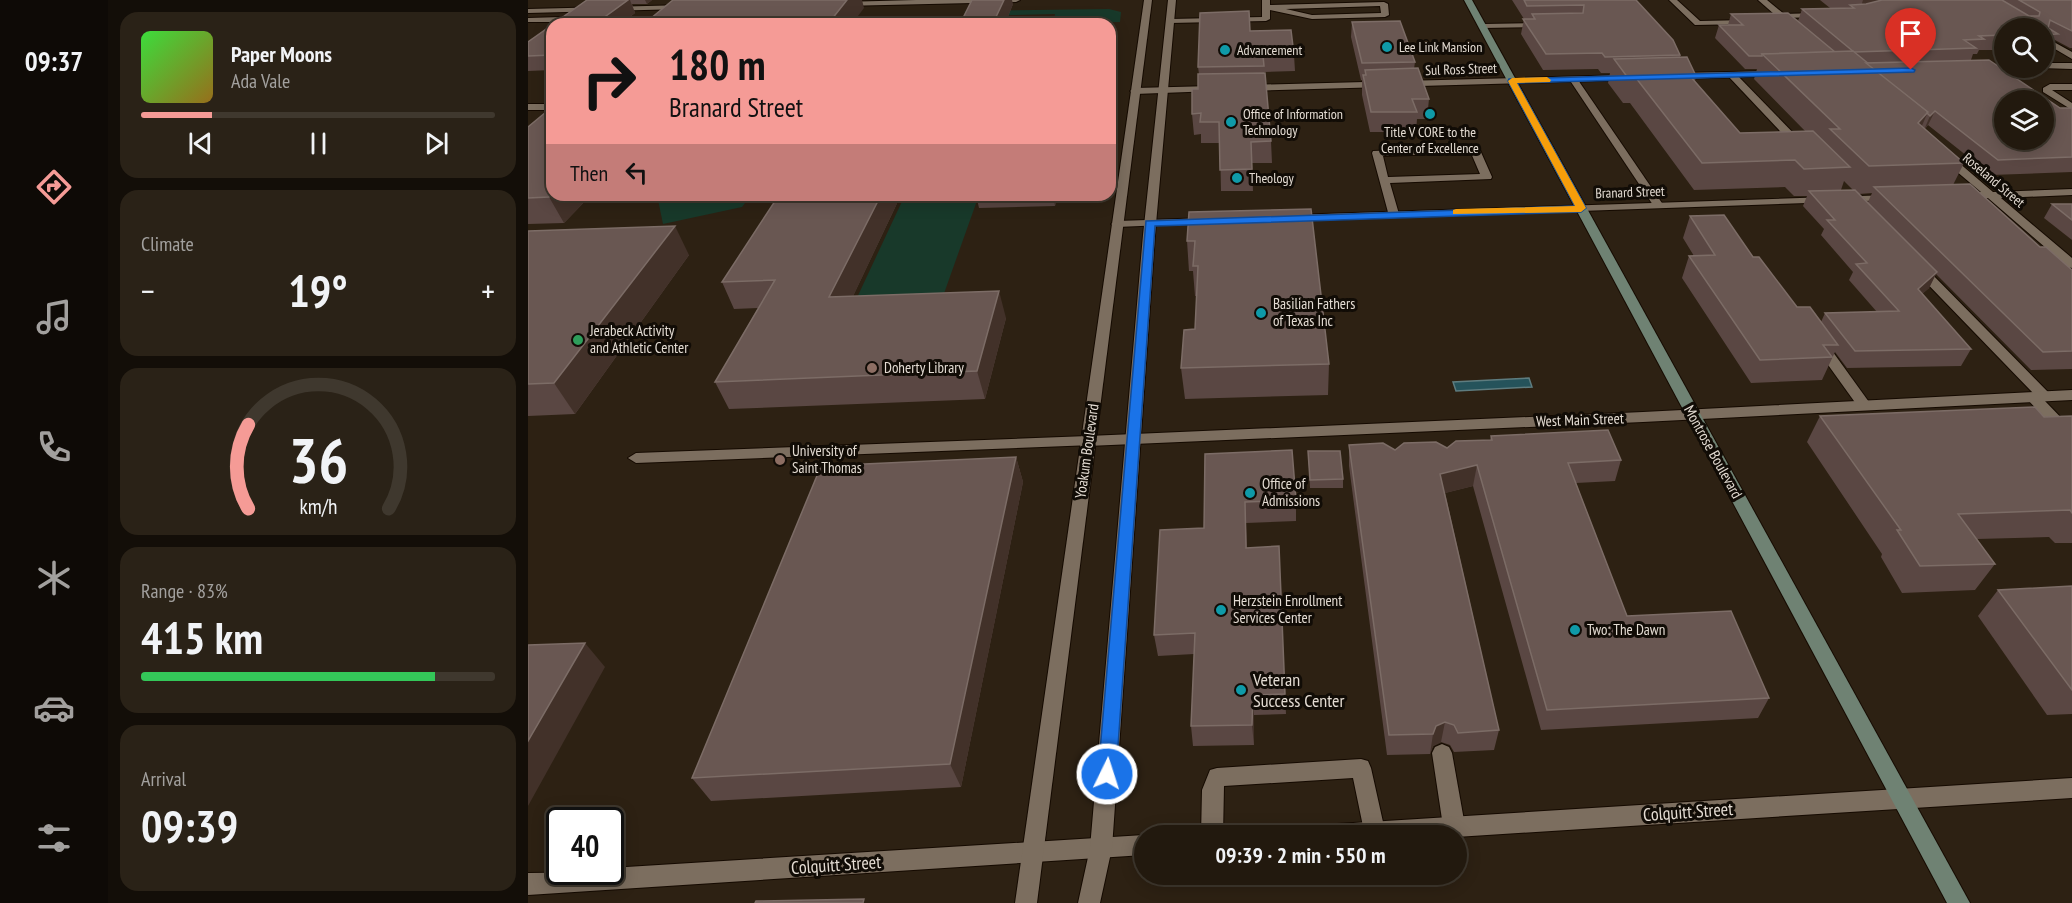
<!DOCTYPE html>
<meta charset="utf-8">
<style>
:root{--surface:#22190e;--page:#2a2217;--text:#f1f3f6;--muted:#a2a09e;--line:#3f382e;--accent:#f59b96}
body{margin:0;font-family:"PT Sans Narrow",sans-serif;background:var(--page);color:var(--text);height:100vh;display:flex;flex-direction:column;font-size:22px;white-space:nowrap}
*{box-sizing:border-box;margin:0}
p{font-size:20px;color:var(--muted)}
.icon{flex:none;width:33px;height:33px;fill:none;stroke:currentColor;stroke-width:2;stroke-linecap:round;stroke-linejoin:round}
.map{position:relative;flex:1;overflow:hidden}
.panel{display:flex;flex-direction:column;gap:12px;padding:12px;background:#130e08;width:420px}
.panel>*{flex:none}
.top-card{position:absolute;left:18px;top:18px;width:570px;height:183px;border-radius:18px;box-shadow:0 3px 15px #0003,0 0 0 2px var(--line);background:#f59b96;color:#111;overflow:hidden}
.controls{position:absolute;left:1466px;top:18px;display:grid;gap:12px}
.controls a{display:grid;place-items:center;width:60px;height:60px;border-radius:50%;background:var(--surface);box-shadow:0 3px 15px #0003,0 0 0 2px var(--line);font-size:30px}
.speed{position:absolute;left:18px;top:807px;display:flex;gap:12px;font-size:30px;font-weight:700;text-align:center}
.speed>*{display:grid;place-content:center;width:78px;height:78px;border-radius:50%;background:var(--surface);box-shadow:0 3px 15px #0003,0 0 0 2px var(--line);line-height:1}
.speed .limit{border:3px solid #111;border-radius:9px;background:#fff;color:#111}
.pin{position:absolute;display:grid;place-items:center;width:51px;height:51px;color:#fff;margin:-62px -26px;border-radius:50% 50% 50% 0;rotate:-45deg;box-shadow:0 0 6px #0007}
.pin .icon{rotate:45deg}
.me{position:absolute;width:66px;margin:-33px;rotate:4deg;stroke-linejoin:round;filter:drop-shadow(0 0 4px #0008)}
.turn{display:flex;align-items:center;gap:21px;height:126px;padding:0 24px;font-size:27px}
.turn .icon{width:78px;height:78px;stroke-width:2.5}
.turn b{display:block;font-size:42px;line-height:51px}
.then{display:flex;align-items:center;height:57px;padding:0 24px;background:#0003;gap:12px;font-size:22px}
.big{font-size:45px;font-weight:600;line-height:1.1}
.panel .widget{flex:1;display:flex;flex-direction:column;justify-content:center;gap:9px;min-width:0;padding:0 21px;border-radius:18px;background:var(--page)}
.panel .dial{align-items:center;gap:0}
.dial svg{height:156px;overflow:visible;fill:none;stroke:var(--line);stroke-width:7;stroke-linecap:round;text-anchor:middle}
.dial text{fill:var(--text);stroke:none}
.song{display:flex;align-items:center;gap:18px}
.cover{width:72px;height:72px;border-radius:9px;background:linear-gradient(135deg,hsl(120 70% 55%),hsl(40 70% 35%))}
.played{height:6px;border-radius:3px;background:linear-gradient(90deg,var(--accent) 20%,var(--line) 20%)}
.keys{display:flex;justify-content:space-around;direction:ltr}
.heat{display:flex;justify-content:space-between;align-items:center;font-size:33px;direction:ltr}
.charge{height:9px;border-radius:4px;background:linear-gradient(90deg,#34c759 83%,var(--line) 0)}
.trip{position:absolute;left:606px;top:825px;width:333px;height:60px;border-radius:30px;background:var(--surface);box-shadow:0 3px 15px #0003,0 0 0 2px var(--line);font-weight:600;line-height:60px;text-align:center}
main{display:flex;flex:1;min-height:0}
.tab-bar{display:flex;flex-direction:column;width:108px;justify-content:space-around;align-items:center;background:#0e0a06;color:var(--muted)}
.tab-bar .icon{width:42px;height:42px}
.tab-bar .selected{color:var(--accent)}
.tab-bar b{font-size:27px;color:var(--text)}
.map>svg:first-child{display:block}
</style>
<main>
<nav class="tab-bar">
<b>09:37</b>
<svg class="icon selected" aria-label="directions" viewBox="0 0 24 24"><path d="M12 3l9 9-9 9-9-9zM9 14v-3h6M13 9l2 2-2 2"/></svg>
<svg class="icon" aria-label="music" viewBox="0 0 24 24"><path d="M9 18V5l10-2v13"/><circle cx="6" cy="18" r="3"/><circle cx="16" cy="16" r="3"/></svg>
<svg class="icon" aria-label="phone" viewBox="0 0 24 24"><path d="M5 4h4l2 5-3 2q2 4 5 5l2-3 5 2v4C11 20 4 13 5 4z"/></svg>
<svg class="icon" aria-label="climate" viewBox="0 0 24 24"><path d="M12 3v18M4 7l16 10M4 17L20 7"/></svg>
<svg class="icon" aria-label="car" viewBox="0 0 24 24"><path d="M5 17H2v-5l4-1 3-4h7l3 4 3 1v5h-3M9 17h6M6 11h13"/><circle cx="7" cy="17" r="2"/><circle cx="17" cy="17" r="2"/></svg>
<svg class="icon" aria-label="filters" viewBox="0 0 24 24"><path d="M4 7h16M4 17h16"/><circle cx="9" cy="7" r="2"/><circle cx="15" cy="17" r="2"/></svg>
</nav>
<section class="panel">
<div class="widget">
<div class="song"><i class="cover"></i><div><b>Paper Moons</b><p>Ada Vale</p></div></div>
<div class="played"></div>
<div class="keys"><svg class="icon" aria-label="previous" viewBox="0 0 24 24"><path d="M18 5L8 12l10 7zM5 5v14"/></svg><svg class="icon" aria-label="pause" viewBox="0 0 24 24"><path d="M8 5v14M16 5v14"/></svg><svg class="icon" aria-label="next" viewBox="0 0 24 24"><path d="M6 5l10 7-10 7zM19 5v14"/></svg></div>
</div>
<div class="widget"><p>Climate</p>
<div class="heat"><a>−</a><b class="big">19°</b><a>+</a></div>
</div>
<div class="widget dial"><svg viewBox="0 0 100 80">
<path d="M14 69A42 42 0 1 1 86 69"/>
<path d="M14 69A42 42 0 0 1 14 26" stroke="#f59b96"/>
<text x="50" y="56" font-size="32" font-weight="700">36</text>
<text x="50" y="72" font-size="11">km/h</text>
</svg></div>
<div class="widget"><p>Range · 83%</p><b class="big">415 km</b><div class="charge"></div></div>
<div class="widget"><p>Arrival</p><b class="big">09:39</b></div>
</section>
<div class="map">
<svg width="1544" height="903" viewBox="0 0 1544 903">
<rect width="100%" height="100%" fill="#2d2113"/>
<g fill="#18392a">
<path d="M581 9 593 12 592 22 525 24 527 14 447 16 436 11Z"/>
<path d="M129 195H223L214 207 135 224Z"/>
<path d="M377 195H451L408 316 319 319Z"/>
</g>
<path fill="#25535b" stroke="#5e7c7f" stroke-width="1.5" d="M1001 378 1004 387 928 391 925 382Z"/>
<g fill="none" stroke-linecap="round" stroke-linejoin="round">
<g stroke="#150a01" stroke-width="2">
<g id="service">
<path d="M734 0H742V5L856 2 860 4 861 15 857 17 784 19 742 10V19L738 21 642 23 638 21 642 19 734 17ZM852 6 853 13 784 15 758 9Z"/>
<path d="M1141 0H1149L1172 21 1219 20 1223 22 1219 24 1167 25Z"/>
<path d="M1292 13 1296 15 1295 17 1253 18 1249 16 1253 14Z"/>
<path d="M34 17 38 19 33 24H24L26 22H0V18Z"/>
<path d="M1015 23H1018V27L955 28 951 26 955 24Z"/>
<path d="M1201 73H1207L1275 143V147H1267L1201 77Z"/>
<path d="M1042 77H1048L1136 206 1135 208H1127L1041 79Z"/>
<path d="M1522 84H1544V90H1524L1544 103V110L1515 92V88Z"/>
<path d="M947 147 952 150 964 177 963 179 862 183 871 214 869 216H861L844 153 845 151ZM943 153 952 174 860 177 855 156Z"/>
<path d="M1390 263 1394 264 1521 393 1523 396 1516 400 1544 429V443L1539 442 1500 400 1498 397 1505 393 1386 270 1384 267Z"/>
<path d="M1292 340 1297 341 1341 402 1343 405 1341 408H1331L1285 344Z"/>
<path d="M560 436 567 441 565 445 108 463 100 458 108 453Z"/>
<path d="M914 744 921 747 924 753 937 826 933 833 928 836 919 833 915 826 904 753 907 747Z"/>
<path d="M833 759 840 761 843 768 857 831 855 836H837L825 778 696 786 695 836H673L674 790 682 770 689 768Z"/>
</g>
</g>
<g stroke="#150a01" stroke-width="2">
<g id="minor">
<path d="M1230 0H1239L1267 23V27H1261Z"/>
<path d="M1515 36 1544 52V59L1515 42Z"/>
<path d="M1515 63H1544V69L1512 68H1515Z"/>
<path d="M1248 71 1251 72V76L1149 79 1145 76 1149 73Z"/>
<path d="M1101 75 1105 78 1104 80 720 91 715 88 720 85Z"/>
<path d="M684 86 687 87V91L607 94 602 91 607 88Z"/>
<rect x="0" y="104" width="24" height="6"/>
<path d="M1415 156H1423L1465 192 1544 189V195L1473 198 1544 258V268L1540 267 1460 198H1429V194L1453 192 1415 160Z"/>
<path d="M1361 195 1365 196V200L764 221 758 218 764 215Z"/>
<path d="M680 218 686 221 684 223 589 227 583 224 589 221Z"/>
<path d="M1544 390V400L1115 422 560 446 553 441 560 436 1115 412Z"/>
<path d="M1544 778V798L928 837 767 836 769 829 777 826Z"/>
<path d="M616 835 618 836H616V855L0 895V873L82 872V868Z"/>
</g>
</g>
<g stroke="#150a01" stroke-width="2">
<g id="tertiary">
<path d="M388 0H492L488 2 314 6 310 4 314 2Z"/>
<path d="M616 0H624L509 903H487Z"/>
<path d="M640 0H648L627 235 584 848 572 903H550L562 848 615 235Z"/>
<path d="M158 5V9H155L0 13V9Z"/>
</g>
</g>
<g stroke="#150a01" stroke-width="2">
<path id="secondary" d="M936 0H944L1442 903H1419Z"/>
</g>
<use href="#service" fill="#7c6e5f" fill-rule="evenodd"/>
<use href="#minor" fill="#7c6e5f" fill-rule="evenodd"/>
<use href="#tertiary" fill="#7c6e5f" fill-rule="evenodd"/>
<use href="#secondary" fill="#6f8273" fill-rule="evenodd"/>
</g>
<g fill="#5a4743" fill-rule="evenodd">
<path d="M59 0H124L119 4H104L107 13 93 24H25Z"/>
<path d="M984 0H1108L1152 55V57L1168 76 1167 81 1212 133 1277 131 1226 79 1229 69H1217L1187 38 1191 25H1200L1203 14 1270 21 1274 9 1302 8 1292 0H1544V48H1542L1527 40 1522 49H1515V28H1476V50H1451L1449 54H1445L1443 60 1532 108H1544V172L1463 175 1400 125 1397 129 1436 163 1425 185 1544 270V369L1503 370 1408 274 1401 288 1394 294 1443 349 1433 366 1319 368 1307 352 1294 380 1223 383 1154 278 1161 256H1166L1155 238 1162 216 1225 257 1269 307 1293 322 1297 313 1349 312 1321 280 1325 272 1293 235 1296 229 1275 206 1279 196H1266L1257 187 1166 190 1102 103H1095L1080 83 1082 73H1073L1070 69 1015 70 993 34 996 19ZM1316 181 1325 190H1313ZM1344 193 1340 202 1331 194Z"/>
<path d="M485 4 477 24H425H435L434 20Z"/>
<path d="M824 22 887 62 886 69 901 99 899 119H889L888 132H842L834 95V80H833L823 37Z"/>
<path d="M24 25V70L0 71V42Z"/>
<path d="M722 31 766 55 767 71 736 72 743 141 744 163H724L725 191H693L692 143H673V134L666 135 664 114 670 89 671 74 670 67Z"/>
<path d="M0 127 24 195H63L36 223 0 224Z"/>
<path d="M373 195 325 296 478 318 457 399 201 409 187 382 230 308 206 309 194 282Z"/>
<path d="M448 195H530L527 206 451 208Z"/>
<path d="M1524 204H1544V240L1516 218Z"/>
<path d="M661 212 801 364 800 395 657 399 653 368 667 329 669 296H667L665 271H661L659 241Z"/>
<path d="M0 231 161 255 47 414 0 416Z"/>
<path d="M1292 416 1516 417 1544 416V543H1527L1521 537 1449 539 1467 564 1447 590 1374 593 1353 557 1354 554 1279 442Z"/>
<path d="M963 436 1093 460 1087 481 1048 483 1099 616 1241 698 1230 718 1013 730 945 486 917 493 971 730 966 750 926 752 922 745 913 742 905 746 902 754 859 755 821 466V445L867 450 919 448 962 440Z"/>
<path d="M780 451 815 479V488H782Z"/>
<path d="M677 454 768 500V521L718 523 719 548 757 694 758 714 726 715V745L665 746 663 726 666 654 630 656 626 635 676 528Z"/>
<path d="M488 457 495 482 433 787 183 801 164 778Z"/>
<path d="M1544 586V714L1519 715 1450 616 1470 590Z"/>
</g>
<g fill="#423129">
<path d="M100 0H102L107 13 93 24H67Z"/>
<path d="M117 0H124L119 4Z"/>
<path d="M319 0H334L336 8 324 24H300Z"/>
<path d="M476 0H484L485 4 477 24H468L467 19Z"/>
<path d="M1335 0H1365L1332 10Z"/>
<path d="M1407 111 1400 125 1396 130 1402 116Z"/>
<path d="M1400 112 1388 139 1390 123Z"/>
<path d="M24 194V195H63L36 223 21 197Z"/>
<path d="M353 195H373L312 324 301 297Z"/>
<path d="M525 195H530L527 206Z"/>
<path d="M147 226 161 255 47 414 26 383Z"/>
<path d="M1409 272 1401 288 1382 305 1390 289Z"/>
<path d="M471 291 478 318 457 399 449 371Z"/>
<path d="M488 457 495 482 433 787 422 764Z"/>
<path d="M949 465 945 486 909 495 912 474Z"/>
<path d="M57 643 77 667 0 806V741Z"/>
<path d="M725 695 726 715V745L724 725Z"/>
<path d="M917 722 913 742 905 746 902 754 905 734 908 726Z"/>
</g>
<g fill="#695752" stroke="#7c6c66" stroke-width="1.5" fill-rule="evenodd">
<path d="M59 0H100L67 24H25Z"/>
<path d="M145 0H319L300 24H116Z"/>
<path d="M444 0H476L467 19 434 20Z"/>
<path d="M996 0H1108L1145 40 1152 55 1077 57 1074 53 1018 54 995 19H1007L1004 14 1055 13 1056 5 999 6Z"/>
<path d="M1354 0H1474L1501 16H1511L1512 12 1491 0H1544V31L1522 20 1520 28 1530 34 1515 35V28H1476V35L1451 36 1456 39 1436 40 1448 48 1326 52 1274 9 1326 8 1322 5 1338 4Z"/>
<path d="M721 11 722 31 763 30 766 55 735 56 736 66 670 67 672 13Z"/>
<path d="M1260 13 1307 52 1234 54V56H1221L1191 25H1215L1203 14Z"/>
<path d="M872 21 887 62 834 63 824 22Z"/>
<path d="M572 23V24H536Z"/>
<path d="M24 25V55L0 56V42Z"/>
<path d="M1325 51 1400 112 1390 123 1436 163 1341 166 1302 129H1312L1234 54Z"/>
<path d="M1159 57 1168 76H1162L1212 133 1285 131 1322 167 1276 169 1267 160 1174 163 1108 78H1100L1086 59Z"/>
<path d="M1461 60 1532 108H1544V157L1470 160 1407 111 1402 116 1399 113 1400 112 1338 63ZM1476 100H1515V140H1476Z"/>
<path d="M890 68 901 99H884L889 112H843L835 75H838L837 70Z"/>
<path d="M737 73 743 141 723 142 724 169 692 170 691 122H672L673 113 664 114V89H670V74Z"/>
<path d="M24 107V194L21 197 0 198V127Z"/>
<path d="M1442 184 1512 247H1518L1544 270V351L1515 352 1346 187Z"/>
<path d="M1327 190 1409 272 1390 289 1443 349 1327 351 1297 313 1371 311 1328 264 1339 263 1299 220H1307L1281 191Z"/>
<path d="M251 195H353L301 297 471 291 449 371 187 382 247 280 194 282Z"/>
<path d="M1524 204H1544V220Z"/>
<path d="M783 209 801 364 653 368 656 330 667 329 670 266H665L667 241H659L661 212Z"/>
<path d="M1196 215 1225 257H1231L1269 307H1282L1310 345H1295L1304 357 1232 360 1161 256 1187 255 1162 216Z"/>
<path d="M147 226 26 383 0 384V231Z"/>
<path d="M1507 407 1516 417 1544 416V513L1542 510 1430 514 1467 564 1392 566 1369 530H1373L1292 416Z"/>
<path d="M1080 430 1093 460 1040 463 1099 616 1203 611 1241 698 1019 710 949 465 912 474 971 730 930 733 926 725 917 722 908 726 905 734 861 735 821 445 855 443 867 450 876 443 908 442 919 448 928 441 964 440 963 436Z"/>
<path d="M764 450 768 500 717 502 718 548 751 546 757 694 725 695 724 725 663 726 667 633 626 635 632 530 676 528 677 454Z"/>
<path d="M780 451H812L815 479 782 480Z"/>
<path d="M488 457 422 764 164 778 293 466Z"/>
<path d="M1544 586V690L1470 590Z"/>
<path d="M57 643 0 741V645Z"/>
<path d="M336 899 335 903H227L228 901Z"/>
</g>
<path fill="#1a73e8" stroke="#114b97" stroke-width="1.5" d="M1383 68 1387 70 1386 72 989 83 1058 208 1053 212 627 226 588 774 585 780 579 782 572 780 570 774 618 221 1047 206 980 81 981 79Z"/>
<path fill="#f59e0b" d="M1019 77 1023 80 1022 82 989 83 1058 208 1053 212 925 214V210L928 209 1047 206 980 81 984 78Z"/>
<g fill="#0f9aa8" stroke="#110c06" stroke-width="2">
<circle cx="859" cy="47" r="6"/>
<circle cx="697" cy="50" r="6"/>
<circle cx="902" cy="114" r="6"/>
<circle cx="703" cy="122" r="6"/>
<circle cx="709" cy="178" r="6"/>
<circle cx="733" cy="313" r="6"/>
<circle cx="722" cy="493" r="6"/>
<circle cx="693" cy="610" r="6"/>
<circle cx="1047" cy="630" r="6"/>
<circle cx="713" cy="690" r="6"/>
</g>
<circle fill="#2e9e5b" stroke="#110c06" stroke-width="2" cx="50" cy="340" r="6"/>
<g fill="#8d6e63" stroke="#110c06" stroke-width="2">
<circle cx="344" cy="368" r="6"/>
<circle cx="252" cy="460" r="6"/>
</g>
<g text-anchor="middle" stroke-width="6" stroke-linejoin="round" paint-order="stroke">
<g font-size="14" fill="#e4dcd3" stroke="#110c06" text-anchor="start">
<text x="871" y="52">Lee Link Mansion</text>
<text x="709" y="55">Advancement</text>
<text x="715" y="119">Office of Information<tspan x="715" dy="16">Technology</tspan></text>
<text x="902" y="137" text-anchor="middle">Title V CORE to the<tspan x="902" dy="16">Center of Excellence</tspan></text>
<text x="721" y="183">Theology</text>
</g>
<g font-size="14" fill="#e4dcd3" stroke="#110c06">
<text transform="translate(933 69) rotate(-2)" y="5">Sul Ross Street</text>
<text transform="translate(1466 180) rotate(40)" y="5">Roseland Street</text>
<text transform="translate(1102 192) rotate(-2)" y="5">Branard Street</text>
</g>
<g font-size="15" fill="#e4dcd3" stroke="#110c06" text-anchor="start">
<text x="745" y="309">Basilian Fathers<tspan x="745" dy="17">of Texas Inc</tspan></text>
<text x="62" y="336">Jerabeck Activity<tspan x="62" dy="17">and Athletic Center</tspan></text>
<text x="356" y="373">Doherty Library</text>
<text x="264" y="456">University of<tspan x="264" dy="17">Saint Thomas</tspan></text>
<text x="734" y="489">Office of<tspan x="734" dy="17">Admissions</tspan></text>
<text x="705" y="606">Herzstein Enrollment<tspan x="705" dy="17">Services Center</tspan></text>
<text x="1059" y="635">Two: The Dawn</text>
</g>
<g font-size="15" fill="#e4dcd3" stroke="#110c06">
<text transform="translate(1052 420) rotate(-2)" y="5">West Main Street</text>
<text transform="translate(559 451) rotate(-82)" y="5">Yoakum Boulevard</text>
<text transform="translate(1185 452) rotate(61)" y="5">Montrose Boulevard</text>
</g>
<g font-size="18" fill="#e4dcd3" stroke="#110c06" text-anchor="start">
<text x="725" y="686">Veteran<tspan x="725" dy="21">Success Center</tspan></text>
</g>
<g font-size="18" fill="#e4dcd3" stroke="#110c06">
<text transform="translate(1160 812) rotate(-4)" y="6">Colquitt Street</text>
<text transform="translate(308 865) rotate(-4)" y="6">Colquitt Street</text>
</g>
</g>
</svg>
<div class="controls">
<a><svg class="icon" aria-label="search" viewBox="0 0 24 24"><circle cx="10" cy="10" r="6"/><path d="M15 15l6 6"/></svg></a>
<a><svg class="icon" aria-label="layers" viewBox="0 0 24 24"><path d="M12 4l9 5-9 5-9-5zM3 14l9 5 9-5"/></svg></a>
</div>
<div class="speed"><div class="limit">40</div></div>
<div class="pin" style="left:1383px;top:70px;background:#d93025"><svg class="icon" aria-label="arrive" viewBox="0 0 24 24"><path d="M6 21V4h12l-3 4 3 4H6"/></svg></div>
<svg class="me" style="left:579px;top:774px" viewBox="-20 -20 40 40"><circle r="17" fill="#1a73e8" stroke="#fff" stroke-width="3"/><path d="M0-11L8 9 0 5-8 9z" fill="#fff"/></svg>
<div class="trip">09:39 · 2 min · 550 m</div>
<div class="top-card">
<div class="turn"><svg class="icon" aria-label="right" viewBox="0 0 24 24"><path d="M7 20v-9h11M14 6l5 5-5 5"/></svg><div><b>180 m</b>Branard Street</div></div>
<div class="then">Then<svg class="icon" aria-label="left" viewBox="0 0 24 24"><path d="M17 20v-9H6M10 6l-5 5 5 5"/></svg></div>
</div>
</div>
</main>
